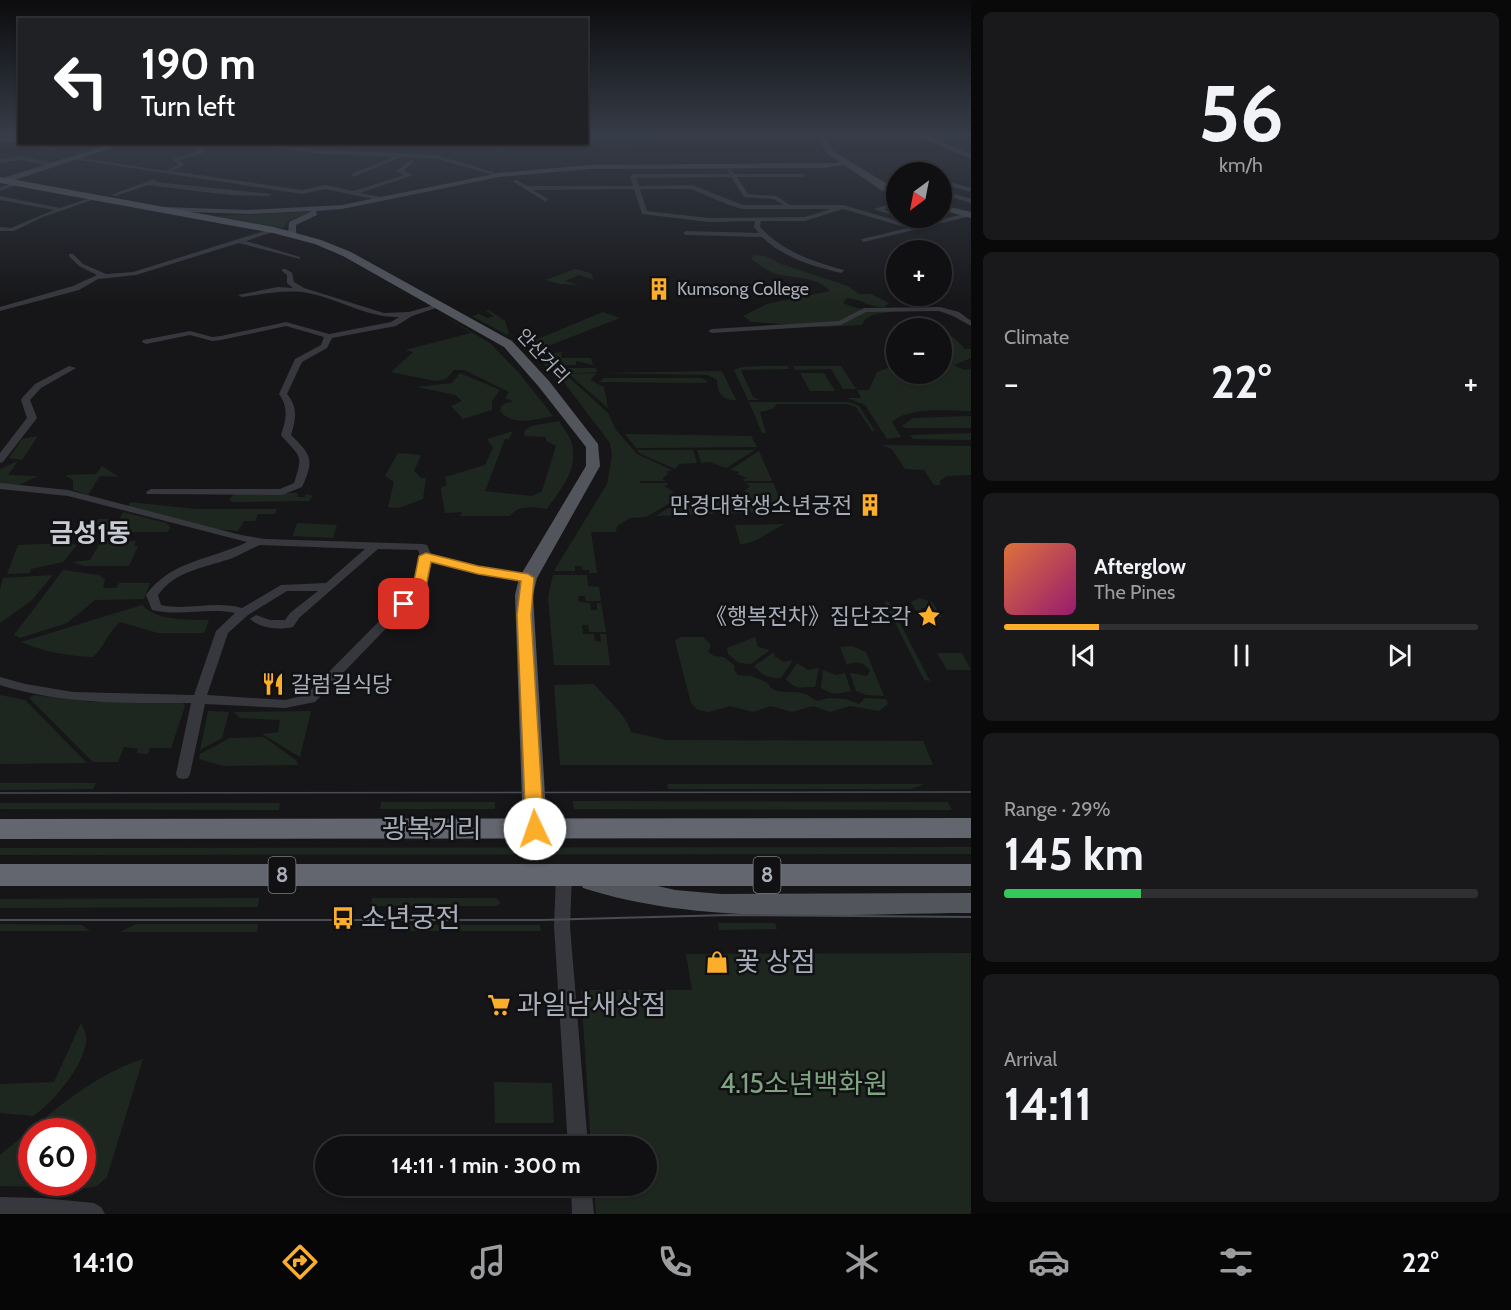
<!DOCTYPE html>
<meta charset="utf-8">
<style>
:root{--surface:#101012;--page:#19191b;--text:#f1f3f6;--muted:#9c9d9f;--line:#303032;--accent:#fcae2b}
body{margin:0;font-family:Cabin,"Noto Sans KR",sans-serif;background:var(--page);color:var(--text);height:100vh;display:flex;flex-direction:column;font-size:22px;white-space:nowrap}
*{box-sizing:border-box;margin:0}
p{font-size:20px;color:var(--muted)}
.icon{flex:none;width:33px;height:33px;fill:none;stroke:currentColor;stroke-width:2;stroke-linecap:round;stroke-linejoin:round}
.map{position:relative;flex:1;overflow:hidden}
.details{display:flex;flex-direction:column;gap:12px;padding:12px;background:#09090a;width:540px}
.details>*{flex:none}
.guide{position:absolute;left:18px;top:18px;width:570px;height:126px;border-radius:0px;box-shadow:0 2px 4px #0004,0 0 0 2px var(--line);background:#202124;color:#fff;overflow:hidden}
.needle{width:39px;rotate:212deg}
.fabs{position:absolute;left:886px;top:162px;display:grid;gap:12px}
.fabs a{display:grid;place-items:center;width:66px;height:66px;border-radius:50%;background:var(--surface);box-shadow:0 2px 4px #0004,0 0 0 2px var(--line);font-size:30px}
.speed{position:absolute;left:18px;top:1118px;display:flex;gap:12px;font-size:30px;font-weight:700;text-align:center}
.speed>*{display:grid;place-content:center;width:78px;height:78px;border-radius:50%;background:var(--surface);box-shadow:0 2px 4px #0004,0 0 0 2px var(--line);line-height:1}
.speed .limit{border:9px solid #d22;background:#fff;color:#111}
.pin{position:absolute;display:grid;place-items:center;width:51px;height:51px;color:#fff;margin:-26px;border-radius:12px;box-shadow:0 3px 9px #0006}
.me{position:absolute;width:66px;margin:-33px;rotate:357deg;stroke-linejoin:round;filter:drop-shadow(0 0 4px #0008)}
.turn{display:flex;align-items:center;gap:21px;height:126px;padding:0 24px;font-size:27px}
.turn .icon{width:78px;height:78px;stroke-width:2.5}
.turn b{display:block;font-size:42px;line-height:51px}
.big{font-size:45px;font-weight:700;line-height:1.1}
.details .card{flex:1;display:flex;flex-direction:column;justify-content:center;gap:9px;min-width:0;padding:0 21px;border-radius:9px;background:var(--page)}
.details .dial{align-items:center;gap:0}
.dial b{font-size:78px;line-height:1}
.song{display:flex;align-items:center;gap:18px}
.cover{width:72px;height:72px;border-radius:9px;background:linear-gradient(135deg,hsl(20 70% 55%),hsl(320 70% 35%))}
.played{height:6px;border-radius:3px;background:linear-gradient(90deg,var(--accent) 20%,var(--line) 20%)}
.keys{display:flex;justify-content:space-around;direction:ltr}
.heat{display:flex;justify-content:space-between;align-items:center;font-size:33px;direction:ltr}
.charge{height:9px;border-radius:4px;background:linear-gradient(90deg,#34c759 29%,var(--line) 0)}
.trip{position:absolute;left:315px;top:1136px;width:342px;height:60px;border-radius:30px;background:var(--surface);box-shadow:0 2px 4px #0004,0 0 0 2px var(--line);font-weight:700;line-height:60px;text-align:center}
.menu{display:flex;height:96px;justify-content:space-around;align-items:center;background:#060607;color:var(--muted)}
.menu .icon{width:42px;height:42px}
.menu .active{color:var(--accent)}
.menu b{font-size:27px;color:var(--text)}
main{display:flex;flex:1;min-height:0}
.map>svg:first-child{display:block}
</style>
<main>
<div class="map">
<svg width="971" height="1214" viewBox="0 0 971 1214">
<rect width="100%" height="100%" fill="#161618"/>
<g fill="#1e271f" fill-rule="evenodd">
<path d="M587 136H660L666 139 665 143 712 145H638L616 151 607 150 603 146 583 144 536 148 508 146 502 152 493 153 499 148 454 143 586 142Z"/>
<path d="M923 136H971V156Z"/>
<path d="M313 212 288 221 283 228 217 216Z"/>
<path d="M754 255 765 256 781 264 848 286 859 294H871L889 303 884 307C871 308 861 299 847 298L843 303C860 311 876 310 894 311 880 315 869 311 862 325L826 327 751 322 743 316 767 304 830 291C814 274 791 280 771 272 764 269 757 263 751 259Z"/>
<path d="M575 269 591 273 594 280 579 275 565 281 579 285 560 284 546 280Z"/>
<path d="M434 310 490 343 520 374 553 416C535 419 514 427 500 411L502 405 513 401 505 398 509 392 464 370H454L446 379 435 381 391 372 413 352 405 350 471 333Z"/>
<path d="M489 310 505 321 509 334 507 335 472 316 479 314 487 318 494 316 486 311Z"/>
<path d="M603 312 620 318 543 348 538 347 559 379H556L530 347 535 346 528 343Z"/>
<path d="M942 337H953L965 349H971V358L954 365 964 370 971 369V411C949 411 909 406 892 422L901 437 887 439 865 405 847 398H861L857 390H869L877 372 897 364V374H942Z"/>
<path d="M544 349 553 353 563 352 561 354 562 358H591L593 365 576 361V365H566V368H596L597 372 565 374 608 413 616 430 637 454 672 470 665 472 669 473 662 479 666 481H640V483H667L668 485 664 486 674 492 671 494 682 496 646 517 630 518 617 526 616 532H591L597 573H589V570H583L581 566H575V571H554L607 484 612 456 610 443 566 385Z"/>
<path d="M762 366H788L789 369 741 370 753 397 760 400H748L734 370 742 367Z"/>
<path d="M793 366H841L856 389H843L831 369 795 370Z"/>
<path d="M722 371 736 400C720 400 718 392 717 380L708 375 599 373Z"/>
<path d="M460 373 500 390 492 401V410L463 419 451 406 462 401 455 395 417 387 452 383Z"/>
<path d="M597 373 590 380 604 387 608 408 569 374Z"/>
<path d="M800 373H824L835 391H810Z"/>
<path d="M604 378H701L708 381 705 383 599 382Z"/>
<path d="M749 402H849L859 406 875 431H872L856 407 847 404H777L772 409 760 412 766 433H762Z"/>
<path d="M971 416V428H906L902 426 913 418Z"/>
<path d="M559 421C563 428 569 434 571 441 580 468 561 489 547 509L531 507 518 509 509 516H460L462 512 445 513 441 490 442 487 447 485 445 477 485 465 493 448 487 439 513 431 509 439H505L485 491 532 496 542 491 556 446 546 441V437L524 436 525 430 531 426Z"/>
<path d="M971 433V440L913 439 910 435Z"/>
<path d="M625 434 751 436 757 447 636 448Z"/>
<path d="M38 436 22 460 9 458 22 439Z"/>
<path d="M881 445 971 446V475L947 476 940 481V485H934L924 470 905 469 892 449Z"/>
<path d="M637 450H693L697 463 679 464 675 469 639 453Z"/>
<path d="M697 450H755L726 468 710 462 701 463Z"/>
<path d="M759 451 772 481H744L743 479 747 478 737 474 740 472 730 470Z"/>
<path d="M398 453 421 455 414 471 421 478H426L423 499 399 508 388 507 394 482 385 476Z"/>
<path d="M18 461 8 475 38 476 19 485 0 484V469Z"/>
<path d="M102 466 119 477 100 476 88 495 73 490V480L65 475 96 474Z"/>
<path d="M745 483H773L782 502 781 508 778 510 740 496 748 493 744 491 750 486Z"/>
<path d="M235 493H298L297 497H305L306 494 313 496 309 501 234 502 229 500Z"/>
<path d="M685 497 692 502H710L714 514 656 516Z"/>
<path d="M737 497 774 512 720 514 714 502 735 501Z"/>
<path d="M130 502 195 509H277L275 514H258L255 521H244L238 531 216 529 128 507Z"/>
<path d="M123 512 166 523 170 527 168 532H110L95 526 98 519H120Z"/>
<path d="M297 523 337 525 333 538 293 536Z"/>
<path d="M786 524C770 530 756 544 740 544L735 525Z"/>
<path d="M108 541H136L134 546H138L129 566H84L72 562 90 560 100 543 106 544Z"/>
<path d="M69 543 77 545 63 562 31 569 30 573 7 574 18 545Z"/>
<path d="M63 570 99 575 105 580 103 588H116L119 583H150L144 599 95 600 67 623 20 638 14 635Z"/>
<path d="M53 575 31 601 0 623V590L3 578Z"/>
<path d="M553 575H587L588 586 599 587 601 601H586L585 596H578L579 602 590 603 591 610H597V603H601L606 632H589L588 625H582L583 634H594L595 641 601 642 600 634H606L610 665H554L548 597Z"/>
<path d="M919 598 932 602 942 617H934L929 608H921L925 617H919L911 602Z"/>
<path d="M884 601 889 602 930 681 924 680Z"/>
<path d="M142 605C159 622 187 619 209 620L204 633H158L120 622C108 632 104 647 93 657 68 656 45 652 21 642Z"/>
<path d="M680 637H703L711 645 708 652 714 656 724 657 735 666 734 670 738 675 752 676 768 683 770 687C781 696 792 689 805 694 809 695 812 699 818 701L828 698 846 699 859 704 865 698 886 699 888 704 879 711 850 706 830 712 813 706 792 712 771 706 753 712 730 706 709 712 698 710 691 703 675 641Z"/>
<path d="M755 637 758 647 770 650 751 664 739 663 728 654 727 648Z"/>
<path d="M852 646 866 652 884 696 866 695 856 691 850 673 867 676 870 671C865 663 856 660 847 665L840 647Z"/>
<path d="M774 652V656L784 662 793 660 781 678C767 678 762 675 754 666Z"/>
<path d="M937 653H962L971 670H947Z"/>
<path d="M797 663 808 670 819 668 815 687C800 686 798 692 786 679Z"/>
<path d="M823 670 836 675 845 673 851 691C838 694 835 696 821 688Z"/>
<path d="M594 684C607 700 626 714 631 732L666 740 923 741 933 765H560L554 685Z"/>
<path d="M0 695 25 700 87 763 0 764Z"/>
<path d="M34 695 92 702 181 701 185 706 171 748H150L148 754 137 753 138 749 124 747 118 762H93L29 698Z"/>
<path d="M208 711 229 712 222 738 200 750Z"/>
<path d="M311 711 300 757 262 734 278 732 280 720 240 718 234 712Z"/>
<path d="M264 737 296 760 298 765 224 766 199 759 200 754 230 738Z"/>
<path d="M0 783H96L93 789 0 790Z"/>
<path d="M667 784H924L911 789H668Z"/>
<path d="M573 801 948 802 952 810 574 809Z"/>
<path d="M381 802H495V809H380Z"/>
<path d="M0 803H280L279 810 0 809Z"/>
<path d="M971 847V854L0 855V848Z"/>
<path d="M259 898 258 907 0 908V899Z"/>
<path d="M372 898H496L501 903 496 906H371Z"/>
<path d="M718 923H775L777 929 719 930Z"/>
<path d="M0 924 82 925 90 931H0Z"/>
<path d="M136 924H258L257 932H120Z"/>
<path d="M395 925H540L541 931H395Z"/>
<path d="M971 953V1214H596L594 1185H646V1146H591L581 990H692L686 954Z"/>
<path d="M81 1023C83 1027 85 1032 86 1036 89 1061 52 1104 33 1116L0 1113V1084L54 1082Z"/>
<path d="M143 1059 107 1177 97 1186 89 1188 0 1186V1155C43 1120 89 1076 143 1059ZM32 1131H82V1182H32Z"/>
<path d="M494 1082 552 1083 554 1123H495Z"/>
</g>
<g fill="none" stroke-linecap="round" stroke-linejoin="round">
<g fill="#37383e" fill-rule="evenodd">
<path d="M0 138 20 140V142H32L56 148 53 150 0 140Z"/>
<path d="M209 142H217L202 148 206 150V152L179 160 185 165 172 171 302 190 325 185 354 191 404 175 396 171 410 160 415 161 403 171 411 174V176L360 193 385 198 383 201 325 189 302 194 72 159 75 157 166 171 178 165 173 159 199 151 195 149V147Z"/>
<path d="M253 142 321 150 437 155 502 175 497 176 437 159 402 157 353 177 351 174 394 157 321 154 241 143Z"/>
<path d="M20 156 55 163 58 165 55 167 20 160 0 163V159Z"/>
<path d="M730 169 735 174H805L803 177H737L748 194 776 196 790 205H843L915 226 971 212V216L864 242 861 240 862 239 908 228 843 209 805 221H761L760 227C783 252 812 261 843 270L844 271 841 273C812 266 784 258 762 237L686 235 683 233 686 231 759 233 754 227 755 221 709 222 642 214 634 189 533 190 548 199 546 202 512 181 517 180 527 186H633L630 176 633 174H729L727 171ZM731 177 744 197 773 199 784 205H743L692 185 639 186 636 178ZM640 189H691L729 205 743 209H831L805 217 709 218 647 211Z"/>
<path d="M154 179 157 181 156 182 271 194 268 196 229 195 148 185 116 196 111 195Z"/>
<path d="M942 180 971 188V192L942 184Z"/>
<path d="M16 182 21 183 0 191V187Z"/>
<path d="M942 190 971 199V203L942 194Z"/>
<path d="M0 196 60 208 93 197 98 198 43 217 14 231H0V227L11 228 54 210 0 200Z"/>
<path d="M897 202V206L883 209 889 212V214L874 209Z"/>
<path d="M274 228 277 230 276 231 246 241 300 257V259L239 243 136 275 98 279 79 290 0 311V307L73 286 97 275 79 266 69 256V254H73L83 264 106 274 133 272Z"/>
<path d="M282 269H286L292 273 294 282 304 288 384 313 409 312 441 303 445 305 412 316 396 326 332 338 327 348 302 362 287 394C298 407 296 419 291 435 311 455 315 459 302 487L282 495 147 494 146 492 151 489H280L294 483C304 453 300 458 281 435 286 420 289 408 279 394L295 359 321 345 324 337 286 326 221 340 212 341 190 335 146 344 142 342 143 340 190 331 212 337 221 336 286 322 329 334 391 322 399 317C367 318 340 299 308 293 286 289 264 294 242 297L238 295 278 287 293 288 287 283V275L282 271Z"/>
<path d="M940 307 959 312 971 321V326L953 316 939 311 866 312 841 325 712 333 708 331 712 329 839 321 864 308Z"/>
<path d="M69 366 76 368 41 388 30 400 37 418 3 462 0 463V453L27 418 21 400 22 398 35 384Z"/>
<path d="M0 483 68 490 241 535 265 539 423 544 427 545 431 554 479 567 528 575 534 578 528 581 478 573 431 561 424 589 315 702 285 708 205 704 190 774 188 778 183 779 178 778 176 774 191 703C126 703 63 705 0 685V677L25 684 73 692 194 695 216 631 235 613C208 607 182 617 152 610L146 595C171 560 211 560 247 542L68 496 0 489ZM260 545 365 549 326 583 281 585 242 608C215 600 188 611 161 605L158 595C175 571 203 568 230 559 240 555 250 549 260 545ZM378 549 418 550 420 556 414 586 306 695 285 700 207 695 228 633 248 615 287 591H318L290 613 285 620H270L256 615 250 619C261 629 279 630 293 627L299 618Z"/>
<path d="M564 869 570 871 572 875 570 926 588 1146H568L554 926 556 875 558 871Z"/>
<path d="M571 1185H591L594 1214H572Z"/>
<path d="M0 1197 42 1198 94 1203 101 1207 105 1214H0Z"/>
</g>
<g fill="#45474e" fill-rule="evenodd">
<path d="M818 136H824L833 151 897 190V195L881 190 844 165 824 168 590 169 499 177 342 209 316 211 317 215 296 225V235L292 238 288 235 289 222 312 211 248 214 163 211 159 209 163 207 248 210 342 205 499 173 590 165 837 163 839 161 827 154Z"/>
<path d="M918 136H927L971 154V159Z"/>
<path d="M117 142H129L6 183 0 182V179Z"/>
<path d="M942 205 971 212V218L942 210Z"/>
</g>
<g fill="#53555d" fill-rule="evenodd">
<path d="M0 177 274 227 321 240 351 252 512 341 549 381 598 444 600 466 537 578 533 595 547 829 543 835 535 838 527 835 523 829 515 595 519 578 586 466V447L539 387 504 347 343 256 315 244 273 233 0 183Z"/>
<path d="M592 871 675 890 721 894 971 893V913C845 913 704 927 583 888L580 881 583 874Z"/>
</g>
<g fill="#63666f" fill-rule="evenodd">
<path d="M971 818V838L0 839V819Z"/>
<rect x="0" y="864" width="971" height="22"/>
</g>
<path stroke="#4a4c53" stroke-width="1.5" d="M0 793 971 792"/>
<path stroke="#4a4c53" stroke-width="2" d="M0 920H541L729 915 971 917"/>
</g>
<linearGradient id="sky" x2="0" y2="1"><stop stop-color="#0c0c0d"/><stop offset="0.44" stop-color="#363c48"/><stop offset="1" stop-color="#363c48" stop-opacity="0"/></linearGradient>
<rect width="971" height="306" fill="url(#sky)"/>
<path fill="#fcae2b" stroke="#a4711c" stroke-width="1.5" d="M426 553 478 566 528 574 534 578 531 615 544 829 541 833H529L526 829 517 615 521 581 478 574 431 562 426 587 408 607H399V601L413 586 419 556Z"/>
<defs>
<g id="building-bare" transform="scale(1.8)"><path d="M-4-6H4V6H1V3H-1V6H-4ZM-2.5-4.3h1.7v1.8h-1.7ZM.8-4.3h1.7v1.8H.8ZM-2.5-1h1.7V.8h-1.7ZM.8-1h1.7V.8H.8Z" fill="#fcae2b" stroke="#111113" stroke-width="2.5" paint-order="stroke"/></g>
<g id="sight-bare" transform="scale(1.8)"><path d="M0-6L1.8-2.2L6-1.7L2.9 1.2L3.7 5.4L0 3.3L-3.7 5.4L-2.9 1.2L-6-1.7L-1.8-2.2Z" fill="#fcae2b" stroke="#111113" stroke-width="2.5" paint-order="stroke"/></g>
<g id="restaurant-bare" transform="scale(1.8)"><path d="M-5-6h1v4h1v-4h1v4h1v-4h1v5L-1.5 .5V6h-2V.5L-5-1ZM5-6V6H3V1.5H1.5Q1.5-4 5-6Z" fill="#fcae2b" stroke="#111113" stroke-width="2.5" paint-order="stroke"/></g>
<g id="bus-bare" transform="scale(1.8)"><path d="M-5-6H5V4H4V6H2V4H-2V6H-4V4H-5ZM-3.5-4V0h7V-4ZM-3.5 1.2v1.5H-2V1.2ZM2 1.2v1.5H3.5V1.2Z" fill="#fcae2b" stroke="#111113" stroke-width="2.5" paint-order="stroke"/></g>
<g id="shop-bare" transform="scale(1.8)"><path d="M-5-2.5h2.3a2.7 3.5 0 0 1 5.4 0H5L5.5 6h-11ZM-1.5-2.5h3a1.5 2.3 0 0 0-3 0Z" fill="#fcae2b" stroke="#111113" stroke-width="2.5" paint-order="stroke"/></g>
<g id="supermarket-bare" transform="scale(1.8)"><path d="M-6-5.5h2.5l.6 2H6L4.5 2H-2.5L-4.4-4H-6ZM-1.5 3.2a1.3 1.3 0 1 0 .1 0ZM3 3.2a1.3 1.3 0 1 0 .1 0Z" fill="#fcae2b" stroke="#111113" stroke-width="2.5" paint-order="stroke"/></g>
</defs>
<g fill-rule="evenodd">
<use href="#building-bare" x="659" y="289"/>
<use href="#building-bare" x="870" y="505"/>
<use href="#sight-bare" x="929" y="616"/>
<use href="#restaurant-bare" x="273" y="684"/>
<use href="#bus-bare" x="343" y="918"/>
<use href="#shop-bare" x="717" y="962"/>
<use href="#supermarket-bare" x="499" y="1005"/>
</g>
<g text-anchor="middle" stroke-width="5" stroke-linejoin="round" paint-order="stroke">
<g font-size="18" fill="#a8aeb9" stroke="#111113" text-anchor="start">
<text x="677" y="295">Kumsong College</text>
</g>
<g font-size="18" fill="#a8aeb9" stroke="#111113">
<text transform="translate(543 356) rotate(47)" y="6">안산거리</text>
</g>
<g fill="#111113" stroke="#7b7f87" stroke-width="1.5">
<rect x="268.5" y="857" width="27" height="36" rx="4.5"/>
<rect x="753.5" y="857" width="27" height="36" rx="4.5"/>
</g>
<g font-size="21" font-weight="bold" fill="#a8aeb9">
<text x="282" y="882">8</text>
<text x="767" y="882">8</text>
</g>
<g font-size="22" fill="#a8aeb9" stroke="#111113" text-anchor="end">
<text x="852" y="513">만경대학생소년궁전</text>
<text x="911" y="624">《행복전차》집단조각</text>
<text x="291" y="692" text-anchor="start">갈럼길식당</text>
</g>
<g font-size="26" font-weight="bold" fill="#c9ccd5" stroke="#111113">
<text x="90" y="542">금성1동</text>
</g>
<g font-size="27" fill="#a8aeb9" stroke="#111113">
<text x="432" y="838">광복거리</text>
</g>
<g font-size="27" fill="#a8aeb9" stroke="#111113" text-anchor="start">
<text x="361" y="927">소년궁전</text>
<text x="735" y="971">꽃 상점</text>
<text x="517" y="1014">과일남새상점</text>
</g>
<g font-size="27" fill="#7ea57f" stroke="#111113">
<text x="804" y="1093">4.15소년백화원</text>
</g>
</g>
</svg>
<div class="fabs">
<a><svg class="needle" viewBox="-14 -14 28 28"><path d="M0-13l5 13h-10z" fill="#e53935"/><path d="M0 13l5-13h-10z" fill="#9c9d9f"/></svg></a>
<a>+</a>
<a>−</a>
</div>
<div class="speed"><div class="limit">60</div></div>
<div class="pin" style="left:404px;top:604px;background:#d93025"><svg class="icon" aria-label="arrive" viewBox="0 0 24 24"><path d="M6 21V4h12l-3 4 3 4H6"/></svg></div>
<svg class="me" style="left:535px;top:829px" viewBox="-20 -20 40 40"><circle r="19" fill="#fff"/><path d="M0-13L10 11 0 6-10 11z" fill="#fcae2b"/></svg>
<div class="trip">14:11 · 1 min · 300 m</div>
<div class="guide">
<div class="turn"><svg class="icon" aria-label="left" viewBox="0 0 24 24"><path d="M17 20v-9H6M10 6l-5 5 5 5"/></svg><div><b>190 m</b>Turn left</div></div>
</div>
</div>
<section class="details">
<div class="card dial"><b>56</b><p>km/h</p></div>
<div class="card"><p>Climate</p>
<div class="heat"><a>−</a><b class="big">22°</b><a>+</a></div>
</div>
<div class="card">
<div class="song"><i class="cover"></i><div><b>Afterglow</b><p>The Pines</p></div></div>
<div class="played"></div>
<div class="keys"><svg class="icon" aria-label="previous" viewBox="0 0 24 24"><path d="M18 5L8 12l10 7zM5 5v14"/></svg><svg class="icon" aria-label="pause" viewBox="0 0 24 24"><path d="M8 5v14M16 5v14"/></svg><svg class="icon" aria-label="next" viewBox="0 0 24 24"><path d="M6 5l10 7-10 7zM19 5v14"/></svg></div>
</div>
<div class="card"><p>Range · 29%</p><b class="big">145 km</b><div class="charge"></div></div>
<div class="card"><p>Arrival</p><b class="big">14:11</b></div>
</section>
</main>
<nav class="menu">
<b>14:10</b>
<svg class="icon active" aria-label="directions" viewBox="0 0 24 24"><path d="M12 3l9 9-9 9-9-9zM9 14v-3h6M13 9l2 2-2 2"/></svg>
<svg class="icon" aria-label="music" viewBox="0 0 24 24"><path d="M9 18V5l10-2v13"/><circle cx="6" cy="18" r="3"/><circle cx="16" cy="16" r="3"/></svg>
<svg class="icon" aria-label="phone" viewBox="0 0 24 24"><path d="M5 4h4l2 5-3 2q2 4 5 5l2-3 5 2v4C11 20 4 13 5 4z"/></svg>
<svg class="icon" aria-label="climate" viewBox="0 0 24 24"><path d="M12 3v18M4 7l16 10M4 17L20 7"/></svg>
<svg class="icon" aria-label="car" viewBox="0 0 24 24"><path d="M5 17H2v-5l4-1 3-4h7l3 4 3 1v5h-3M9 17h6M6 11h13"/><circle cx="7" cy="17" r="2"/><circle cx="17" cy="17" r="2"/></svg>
<svg class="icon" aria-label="filters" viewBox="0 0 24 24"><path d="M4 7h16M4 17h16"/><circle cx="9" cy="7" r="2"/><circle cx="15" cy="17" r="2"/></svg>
<b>22°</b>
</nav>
